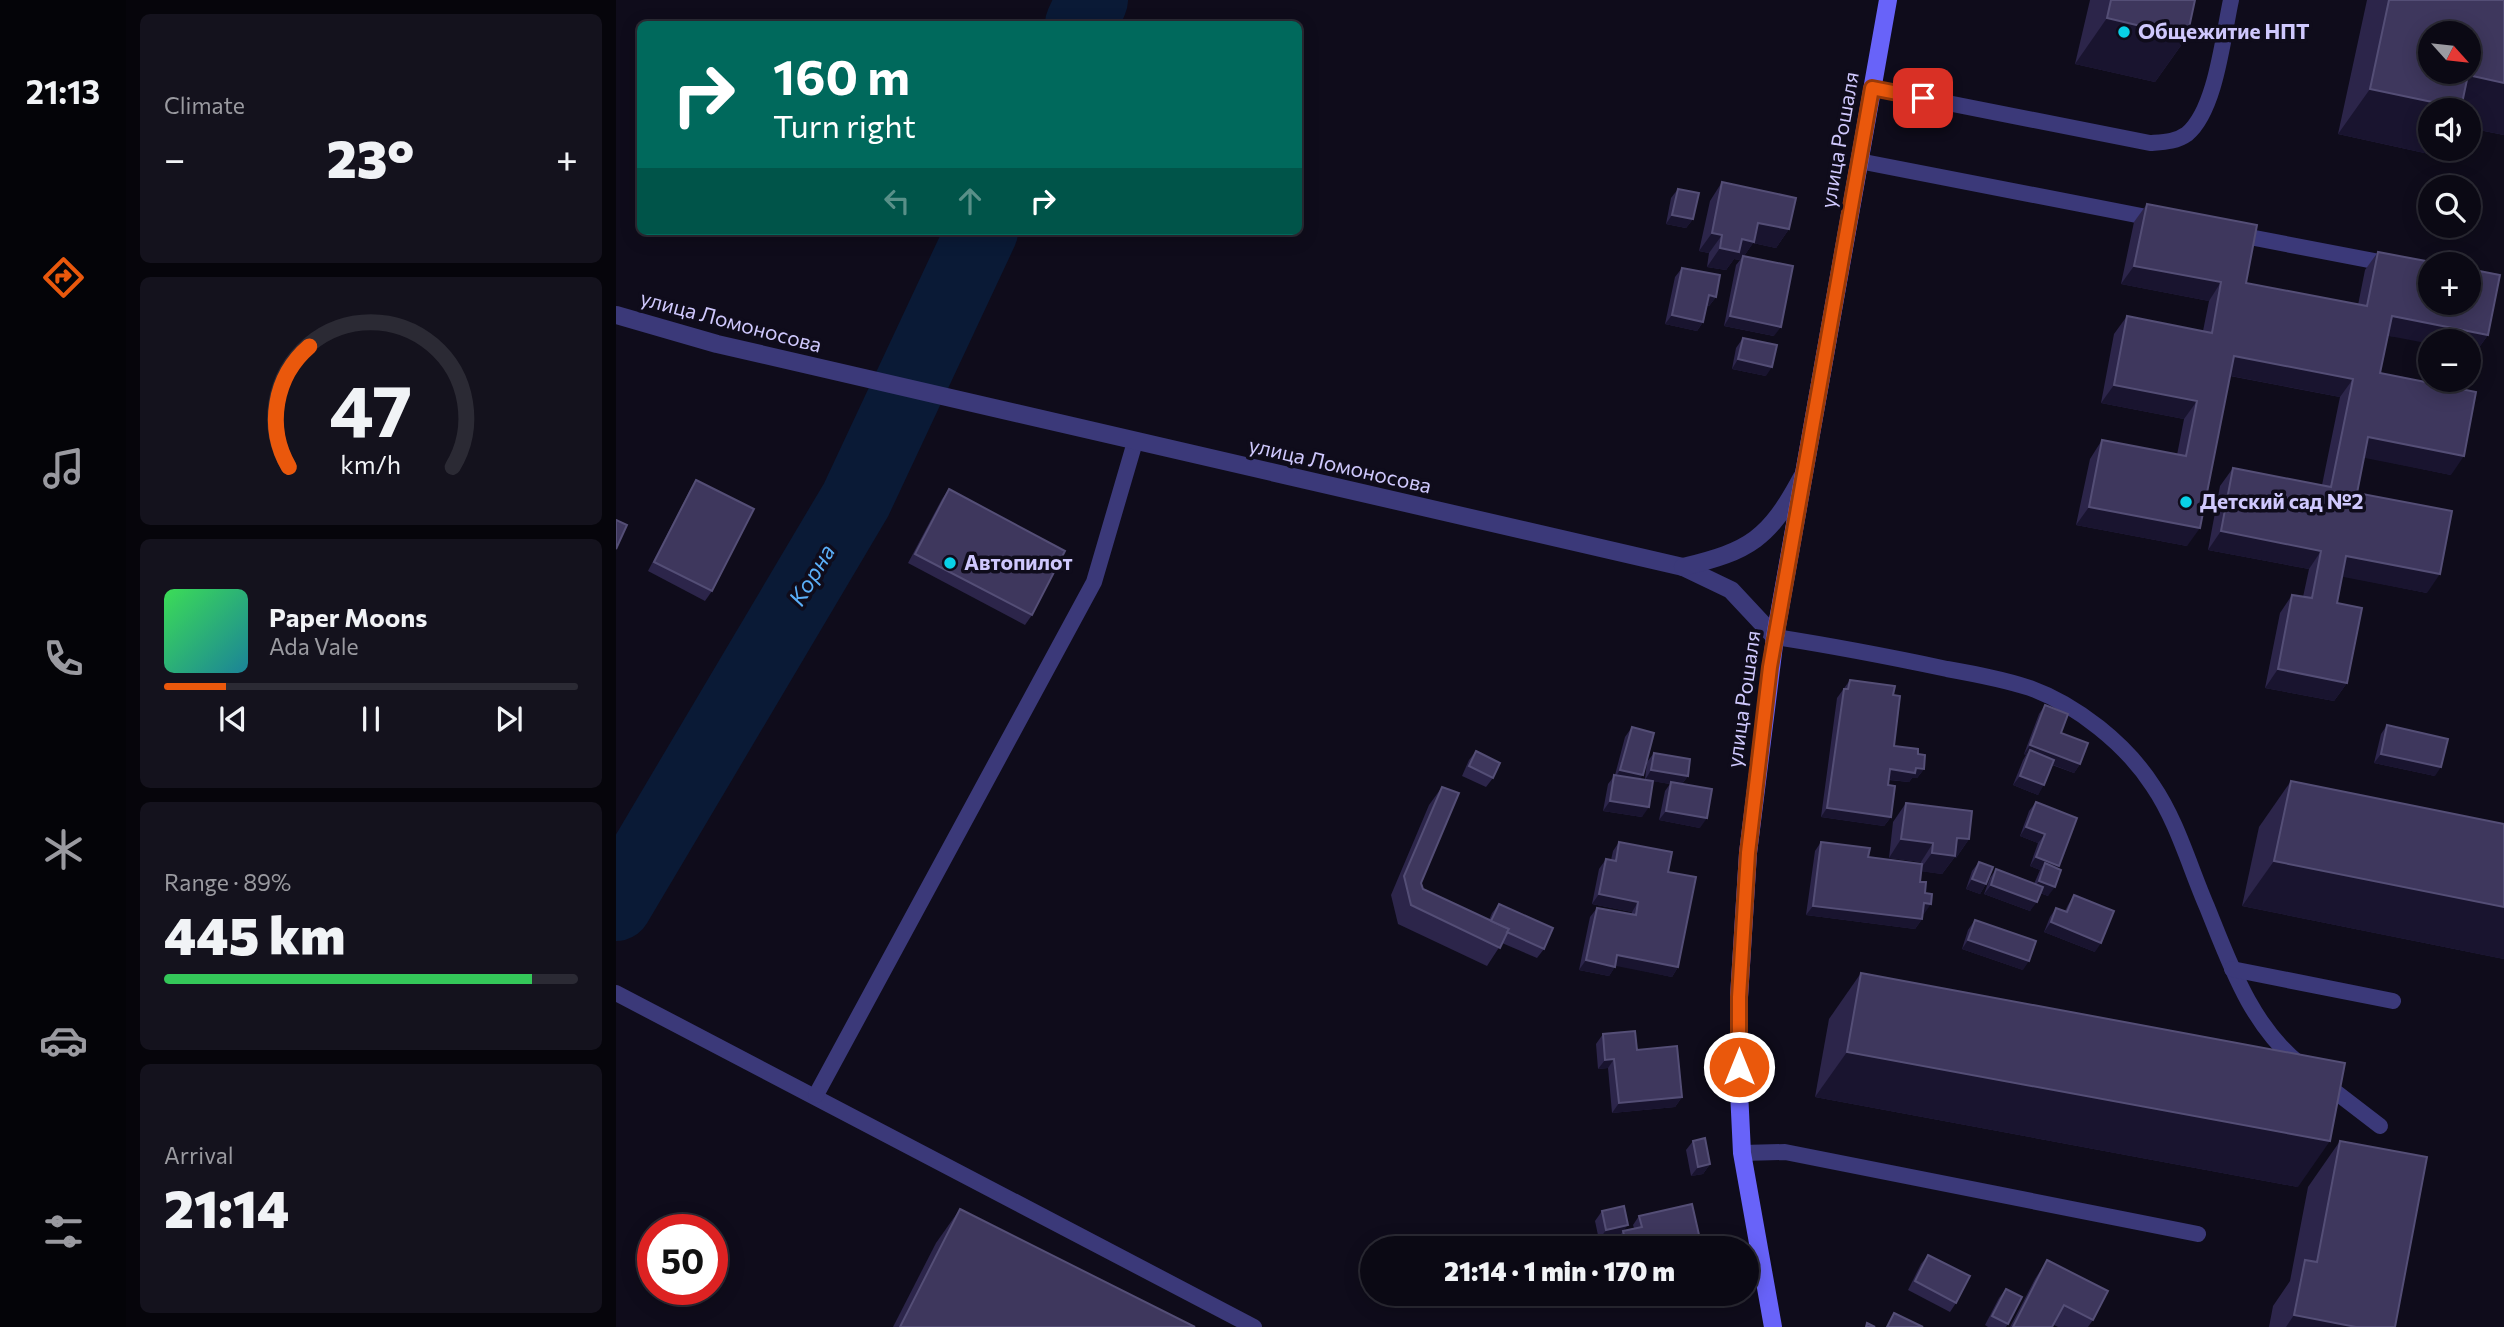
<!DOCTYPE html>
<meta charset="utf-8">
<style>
:root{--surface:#0b0914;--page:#14121d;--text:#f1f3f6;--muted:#9a9aa0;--line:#2b2a34;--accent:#ea580c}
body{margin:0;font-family:Commissioner,sans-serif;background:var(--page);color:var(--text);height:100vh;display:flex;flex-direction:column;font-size:26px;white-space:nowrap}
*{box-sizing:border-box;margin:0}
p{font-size:23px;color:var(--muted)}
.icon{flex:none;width:38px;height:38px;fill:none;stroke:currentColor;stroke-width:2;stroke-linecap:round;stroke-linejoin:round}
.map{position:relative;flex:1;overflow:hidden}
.sheet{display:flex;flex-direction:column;gap:14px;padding:14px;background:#06050b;width:490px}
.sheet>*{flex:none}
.banner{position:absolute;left:21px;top:21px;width:665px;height:214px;border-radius:10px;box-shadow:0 4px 18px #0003,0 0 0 2px var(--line);background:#00695c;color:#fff;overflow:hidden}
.needle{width:46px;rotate:117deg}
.controls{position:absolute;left:1802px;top:21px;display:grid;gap:14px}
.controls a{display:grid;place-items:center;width:63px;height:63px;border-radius:50%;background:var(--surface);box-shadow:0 4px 18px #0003,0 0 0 2px var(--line);font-size:35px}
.speed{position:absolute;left:21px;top:1214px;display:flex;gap:14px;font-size:35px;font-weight:700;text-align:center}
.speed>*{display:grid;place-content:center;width:91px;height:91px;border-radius:50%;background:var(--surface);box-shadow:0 4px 18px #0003,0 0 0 2px var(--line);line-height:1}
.speed .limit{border:10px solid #d22;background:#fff;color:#111}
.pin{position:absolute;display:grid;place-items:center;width:60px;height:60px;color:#fff;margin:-30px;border-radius:14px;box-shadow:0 4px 10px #0006}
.me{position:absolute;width:77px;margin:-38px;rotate:0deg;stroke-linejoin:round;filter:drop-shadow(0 0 5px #0008)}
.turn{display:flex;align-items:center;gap:24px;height:147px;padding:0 21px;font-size:32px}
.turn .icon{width:91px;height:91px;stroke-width:2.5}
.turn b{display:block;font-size:49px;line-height:60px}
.lanes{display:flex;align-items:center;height:66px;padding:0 21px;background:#0003;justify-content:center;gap:35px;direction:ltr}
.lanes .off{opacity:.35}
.big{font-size:52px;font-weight:800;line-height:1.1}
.sheet .widget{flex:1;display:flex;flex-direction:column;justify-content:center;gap:10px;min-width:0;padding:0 24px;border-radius:10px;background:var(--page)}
.sheet .dial{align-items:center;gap:0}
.dial svg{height:182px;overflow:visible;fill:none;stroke:var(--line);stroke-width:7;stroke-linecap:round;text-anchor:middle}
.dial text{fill:var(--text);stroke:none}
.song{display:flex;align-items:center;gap:21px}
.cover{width:84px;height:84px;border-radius:10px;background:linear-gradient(135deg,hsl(130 70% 55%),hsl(190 70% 35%))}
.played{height:7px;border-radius:4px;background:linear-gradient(90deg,var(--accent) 15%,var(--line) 15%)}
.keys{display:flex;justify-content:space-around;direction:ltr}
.heat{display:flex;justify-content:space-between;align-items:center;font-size:38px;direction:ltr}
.charge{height:10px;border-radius:5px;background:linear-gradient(90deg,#34c759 89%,var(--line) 0)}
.trip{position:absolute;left:744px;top:1236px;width:399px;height:70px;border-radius:35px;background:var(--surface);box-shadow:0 4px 18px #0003,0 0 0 2px var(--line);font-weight:800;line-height:70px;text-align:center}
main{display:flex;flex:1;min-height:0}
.tabs{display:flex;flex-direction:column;width:126px;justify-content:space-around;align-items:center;background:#040408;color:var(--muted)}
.tabs .icon{width:49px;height:49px}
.tabs .current{color:var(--accent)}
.tabs b{font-size:32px;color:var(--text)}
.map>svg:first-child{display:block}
</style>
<main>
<nav class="tabs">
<b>21:13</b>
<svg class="icon current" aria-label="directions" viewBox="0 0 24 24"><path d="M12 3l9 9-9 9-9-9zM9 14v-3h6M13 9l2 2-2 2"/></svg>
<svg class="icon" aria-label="music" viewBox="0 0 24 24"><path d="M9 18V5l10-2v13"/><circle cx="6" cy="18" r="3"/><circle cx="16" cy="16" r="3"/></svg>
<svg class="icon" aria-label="phone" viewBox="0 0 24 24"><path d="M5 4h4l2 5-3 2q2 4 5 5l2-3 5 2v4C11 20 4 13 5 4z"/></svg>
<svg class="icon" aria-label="climate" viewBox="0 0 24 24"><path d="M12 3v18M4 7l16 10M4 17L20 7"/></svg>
<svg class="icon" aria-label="car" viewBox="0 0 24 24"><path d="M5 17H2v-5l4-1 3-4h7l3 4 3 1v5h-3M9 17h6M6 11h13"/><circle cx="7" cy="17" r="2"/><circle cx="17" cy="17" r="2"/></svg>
<svg class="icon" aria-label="filters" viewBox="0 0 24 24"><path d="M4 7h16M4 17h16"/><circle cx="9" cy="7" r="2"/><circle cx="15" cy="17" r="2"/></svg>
</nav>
<section class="sheet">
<div class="widget"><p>Climate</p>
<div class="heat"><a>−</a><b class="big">23°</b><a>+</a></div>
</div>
<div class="widget dial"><svg viewBox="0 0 100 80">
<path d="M14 69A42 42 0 1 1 86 69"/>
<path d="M14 69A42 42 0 0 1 23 16" stroke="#ea580c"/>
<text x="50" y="56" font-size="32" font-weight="700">47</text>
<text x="50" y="72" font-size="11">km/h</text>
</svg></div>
<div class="widget">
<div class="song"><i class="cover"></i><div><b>Paper Moons</b><p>Ada Vale</p></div></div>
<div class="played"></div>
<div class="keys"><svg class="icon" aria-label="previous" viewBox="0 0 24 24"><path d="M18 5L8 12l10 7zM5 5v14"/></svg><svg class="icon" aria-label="pause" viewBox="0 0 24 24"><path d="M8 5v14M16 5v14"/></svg><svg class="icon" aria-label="next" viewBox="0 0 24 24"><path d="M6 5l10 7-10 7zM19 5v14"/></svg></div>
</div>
<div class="widget"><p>Range · 89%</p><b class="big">445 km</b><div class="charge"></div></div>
<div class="widget"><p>Arrival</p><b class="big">21:14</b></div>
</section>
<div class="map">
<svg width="1888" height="1327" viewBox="0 0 1888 1327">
<rect width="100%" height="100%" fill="#0f0c1b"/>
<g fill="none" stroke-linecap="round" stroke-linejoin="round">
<g stroke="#0a1a36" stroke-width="72">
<path d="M465 24 476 0"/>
<path d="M0 905 240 500 366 231"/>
</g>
<g stroke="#3b3979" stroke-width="16">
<path d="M1256 88 1534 143C1547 142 1560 142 1571 134 1600 110 1607 36 1615 0"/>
<path d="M1243 161 1541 219"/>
<path d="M1618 234 1815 272"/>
<path d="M1159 637C1217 646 1274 657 1331 669 1359 674 1387 679 1414 688 1461 705 1510 744 1537 786 1561 821 1574 868 1591 907 1614 964 1635 1026 1685 1065"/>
<path d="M1616 969 1777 1001"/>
<path d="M0 993 638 1327"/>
<path d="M1708 1083 1764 1126"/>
<path d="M200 1095 478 582 519 442"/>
<path d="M1126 1153 1169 1152 1582 1234"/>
</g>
<g stroke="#3b3979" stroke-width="18">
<path d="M0 315 101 344 1067 567 1115 590 1159 637"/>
<path d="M1067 567C1134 551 1153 539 1186 477"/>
</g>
<path stroke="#6863f9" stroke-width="18" d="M1157 1327 1126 1153 1123 1091V997L1132 853 1159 637 1272 0"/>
</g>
<g fill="#2c254a">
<path d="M1474 0H1579L1571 37 1539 82 1459 64Z"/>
<path d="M1751 0H1888V135L1853 128 1815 110 1813 154 1722 134Z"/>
<path d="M1106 182 1173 229 1160 248 1137 243 1128 256 1158 336 1108 326 1120 265 1124 260 1118 259 1110 270 1091 267 1093 253 1083 251 1094 201Z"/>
<path d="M1062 189 1077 219 1070 228 1050 224 1055 198Z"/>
<path d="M1531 204 1630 283 1742 305 1749 270 1762 252 1872 335 1859 353 1853 352V341L1772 336 1764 373 1835 475 1748 457 1741 493 1811 593 1726 576 1721 603 1731 683 1718 701 1649 688 1664 613 1676 595 1687 597 1693 569 1592 550 1604 486 1617 468 1706 485 1724 397 1614 376 1571 546 1460 525 1474 459 1486 440 1561 455 1568 419 1485 403 1498 334 1511 316 1587 331 1593 301 1505 284 1518 222Z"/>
<path d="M1066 268 1100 297 1093 306H1090L1087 322 1081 331 1049 324 1059 277Z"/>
<path d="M1127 338 1150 376 1116 369 1120 348Z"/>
<path d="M80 480 96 591 89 601 32 571 74 490Z"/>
<path d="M333 489 416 615 409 625 292 563 326 499Z"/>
<path d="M1234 680 1277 695 1278 746 1302 754 1308 769 1301 778H1296L1293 782 1273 780 1272 785 1275 817 1268 826 1205 817 1221 698Z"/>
<path d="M1429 705 1464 764 1458 773 1436 765 1422 795 1397 785 1407 760 1410 755 1408 754 1423 714Z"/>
<path d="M1771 725 1819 776 1758 763 1765 734Z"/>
<path d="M1016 727 1024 779H1029L1031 762 1038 753 1072 776 1066 784 1084 828 1043 820 1049 791 1054 784 1037 781 1026 817 987 811 992 784 999 775 1009 737Z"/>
<path d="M860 751 877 778 870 787 846 776 853 760Z"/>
<path d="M1675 781 1888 824V959L1626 906 1643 827Z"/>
<path d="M826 787 805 883 807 889 873 920 876 913 883 904 928 949 921 958 886 943 871 966 782 924 775 895 813 805Z"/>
<path d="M1420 802 1443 866 1441 868 1432 896 1424 893 1414 911 1368 894 1374 878 1380 869 1418 884 1424 870 1414 866 1422 843 1404 836 1413 811Z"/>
<path d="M1290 803 1353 839 1340 858H1338L1326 874 1305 871 1304 882 1309 893 1308 914 1306 913V919L1299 929 1190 915 1199 851 1205 842 1252 857 1304 864 1305 862 1273 858 1277 822Z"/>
<path d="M1003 842 1052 872 1062 967 1056 977 1000 965 993 976 963 970 974 917 981 908 1015 915 1016 912 976 904 983 869 990 859 995 860 997 851Z"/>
<path d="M1363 862 1370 884 1364 894 1350 889 1356 871Z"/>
<path d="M1458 895 1479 952 1428 932 1434 917 1440 908 1449 911 1452 905Z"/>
<path d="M1359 920 1407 970 1346 949 1352 930Z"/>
<path d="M1245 973 1682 1187 1199 1097 1213 1019Z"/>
<path d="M987 1034 1021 1050 1066 1097 1059 1107 996 1113 992 1068 982 1069 980 1044Z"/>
<path d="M1077 1141 1094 1164 1087 1174 1075 1176 1070 1150Z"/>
<path d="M1724 1141 1779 1327H1653L1657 1306 1674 1281 1692 1187Z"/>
<path d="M344 1209 579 1327H277L320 1243Z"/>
<path d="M986 1211 1009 1230 1018 1228 1017 1225 1023 1216 1086 1248H1003L1001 1240 1004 1235 983 1240 979 1221Z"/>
<path d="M1312 1255 1340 1303 1334 1312 1292 1290 1305 1264Z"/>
<path d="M1431 1260 1477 1320 1472 1327H1442L1438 1325 1436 1327H1394L1419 1279Z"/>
<path d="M1390 1289 1406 1297 1390 1327H1372L1369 1325 1383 1298Z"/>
</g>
<g fill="#19142f">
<path d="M1491 18 1571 37 1539 82 1459 64Z"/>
<path d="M1852 75 1888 83V135L1853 128V110H1815V149H1817L1813 154 1722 134 1754 89Z"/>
<path d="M1056 215 1077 219 1070 228 1050 224Z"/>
<path d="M1142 223 1173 229 1160 248 1137 243 1126 259 1127 256 1124 260 1118 259 1110 270 1091 267 1104 248 1126 239Z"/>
<path d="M1096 233 1106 235 1093 253 1083 251Z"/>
<path d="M1518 266 1605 282 1593 301 1505 284Z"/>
<path d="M1093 295 1100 297 1093 306 1086 304Z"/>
<path d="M1056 315 1087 322 1081 331 1049 324Z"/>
<path d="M1114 316 1165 327 1158 336 1108 326Z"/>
<path d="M1776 316 1872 335 1859 353 1853 352V341H1815V344L1763 334Z"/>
<path d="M1618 356 1737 379 1724 397 1605 374Z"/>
<path d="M1122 359 1156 367 1150 376 1116 369Z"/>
<path d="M1498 385 1581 401 1568 419 1485 403Z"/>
<path d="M1752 437 1848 456 1835 475 1739 456Z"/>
<path d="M1473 507 1584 528 1571 546 1460 525Z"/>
<path d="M1605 531 1705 551 1693 569 1592 550Z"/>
<path d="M1730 556 1824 574 1811 593 1717 575Z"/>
<path d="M1662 669 1731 683 1718 701 1649 688Z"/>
<path d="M1414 745 1464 764 1458 773 1412 755 1414 750 1410 755 1408 754Z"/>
<path d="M1765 754 1825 767 1819 776 1758 763Z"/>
<path d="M1300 768 1308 769 1301 778H1296L1293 782 1268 779 1274 769Z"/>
<path d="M1004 770 1027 775 1020 785 998 779Z"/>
<path d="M1035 770 1072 776 1065 785 1055 782 1054 784 1029 780Z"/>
<path d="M1404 776 1428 785 1422 795 1397 785Z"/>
<path d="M994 801 1033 807 1026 817 987 811Z"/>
<path d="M1211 808 1275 817 1268 826 1205 817Z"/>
<path d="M1050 811 1091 818 1084 828 1043 820Z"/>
<path d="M1410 827 1429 834 1422 843 1404 836Z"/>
<path d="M1341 838 1353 839 1340 858H1338L1326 874 1303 871 1316 853Z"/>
<path d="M1285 839 1317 843 1305 862 1273 858Z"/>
<path d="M1420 857 1443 866 1437 875 1429 863 1424 870 1414 866Z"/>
<path d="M1658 861 1888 907V959L1626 906Z"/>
<path d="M1356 879 1370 884 1364 894 1350 889Z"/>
<path d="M1423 881 1439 887 1432 896 1416 890Z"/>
<path d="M1375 885 1421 902 1414 911 1368 894Z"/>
<path d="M983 894 1022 902 1016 912 976 904Z"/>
<path d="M1308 903 1315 904 1308 914 1301 913Z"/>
<path d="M1197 906 1306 919 1299 929 1190 915Z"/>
<path d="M1435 922 1485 943 1479 952 1428 932Z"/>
<path d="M1352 940 1413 961 1407 970 1346 949Z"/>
<path d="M1001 955 1062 967 1056 977 995 965Z"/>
<path d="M970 960 999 967 993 976 963 970Z"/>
<path d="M1231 1052 1714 1141 1682 1187 1199 1097Z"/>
<path d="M998 1059 992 1068 982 1069 989 1060Z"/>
<path d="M1066 1097 1059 1107 996 1113 1003 1103Z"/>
<path d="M1094 1164 1087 1174 1075 1176 1082 1167Z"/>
<path d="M1012 1225 1004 1235 983 1240 990 1230Z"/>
<path d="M1678 1315 1740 1327H1670Z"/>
</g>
<g fill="#3e375d" stroke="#544e76" stroke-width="2" fill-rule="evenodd">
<path d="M1495 0H1579L1571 37 1491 18Z"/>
<path d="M1773 0H1888V83L1852 75 1845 108 1754 89ZM1815 33H1853V72H1815Z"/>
<path d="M1106 182 1180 198 1173 229 1142 223 1138 242 1126 239 1123 252 1104 248 1106 235 1096 233Z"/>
<path d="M1062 189 1083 193 1077 219 1056 215Z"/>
<path d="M1531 204 1641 225 1630 283 1751 306 1762 252 1826 264H1815V303H1853V269L1884 275 1872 335 1776 316 1764 373 1860 392 1848 456 1752 437 1741 493 1836 511 1824 574 1730 556 1721 603 1746 608 1731 683 1662 669 1676 595 1696 598 1705 551 1605 531 1617 468 1715 487 1737 379 1618 356 1584 528 1473 507 1486 440 1570 456 1581 401 1498 385 1511 316 1596 333 1605 282 1518 266Z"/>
<path d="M1127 256 1177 266 1165 327 1114 316Z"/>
<path d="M1066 268 1104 275 1100 297 1093 295 1087 322 1056 315Z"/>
<path d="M1127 338 1161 345 1156 367 1122 359Z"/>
<path d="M80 480 138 509 96 591 38 562Z"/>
<path d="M333 489 449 551 416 615 299 554Z"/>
<path d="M0 520 11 525 0 549Z"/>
<path d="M1234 680 1279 686 1277 695 1284 696 1278 746 1302 749V754L1309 755 1308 769 1300 768 1299 773 1274 769 1272 785 1279 786 1275 817 1211 808 1228 689H1232Z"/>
<path d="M1429 705 1452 714 1445 733 1472 743 1464 764 1414 745Z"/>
<path d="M1771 725 1832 739 1825 767 1765 754Z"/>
<path d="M1016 727 1038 733 1027 775 1004 770Z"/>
<path d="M1414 750 1438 760 1428 785 1404 776Z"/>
<path d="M860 751 884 763 877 778 853 766Z"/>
<path d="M1038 753 1074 759 1072 776 1035 770Z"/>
<path d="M998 775 1037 781 1033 807 994 801Z"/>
<path d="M1675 781 1888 824V907L1658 861Z"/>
<path d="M1055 782 1096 789 1091 818 1050 811Z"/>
<path d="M826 787 843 793 805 883 807 889 893 929 884 948 795 905 788 876Z"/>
<path d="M1420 802 1461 818 1443 866 1420 857 1429 834 1410 827Z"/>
<path d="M1290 803 1356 811 1353 839 1341 838 1339 856 1316 853 1317 843 1285 839Z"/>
<path d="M1003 842 1056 852 1052 872 1080 877 1062 967 1001 955 999 967 970 960 981 908 1020 915 1022 902 983 894 990 859 1000 861Z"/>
<path d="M1205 842 1254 848 1252 857 1306 864 1304 882H1310L1309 893 1316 894 1315 904 1308 903 1306 919 1197 906Z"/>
<path d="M1363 862 1377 867 1370 884 1356 879Z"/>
<path d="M1429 863 1445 870 1439 887 1423 881Z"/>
<path d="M1380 869 1427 887 1421 902 1375 885Z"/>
<path d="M1458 895 1498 911 1485 943 1435 922 1440 908 1451 912Z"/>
<path d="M883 904 937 928 928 949 891 932 893 929 875 921Z"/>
<path d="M1359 920 1420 941 1413 961 1352 940Z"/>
<path d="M1245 973 1729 1063 1714 1141 1231 1052Z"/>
<path d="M1019 1031 1021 1050 1061 1046 1066 1097 1003 1103 998 1059 989 1060 987 1034Z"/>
<path d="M1089 1138 1094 1164 1082 1167 1077 1141Z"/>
<path d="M1724 1141 1811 1157 1779 1327H1740L1678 1315 1689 1260 1701 1262Z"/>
<path d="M1076 1204 1086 1248H1011L1007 1231 1026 1227 1023 1216Z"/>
<path d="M1008 1206 1012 1225 990 1230 986 1211Z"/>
<path d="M344 1209 579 1327H284Z"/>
<path d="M1312 1255 1354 1276 1340 1303 1299 1281Z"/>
<path d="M1431 1260 1492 1291 1477 1320 1448 1305 1436 1327H1397Z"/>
<path d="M1390 1289 1406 1297 1392 1324 1376 1316Z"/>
<path d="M1278 1313 1307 1327H1271Z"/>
<path d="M1251 1323 1259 1327H1250Z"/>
</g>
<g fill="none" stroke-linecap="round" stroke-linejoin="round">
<g stroke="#983908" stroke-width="18">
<path id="route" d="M1123 1067V997L1132 853 1154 667 1256 88 1307 98"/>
</g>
<use href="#route" stroke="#ea580c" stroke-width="12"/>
</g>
<g fill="#09d1e8" stroke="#0f0c1b" stroke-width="2.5">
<circle cx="1508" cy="32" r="7"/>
<circle cx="1570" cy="502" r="7"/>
<circle cx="334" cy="563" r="7"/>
</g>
<g text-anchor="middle" stroke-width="7" stroke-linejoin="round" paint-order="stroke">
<g font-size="21" font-weight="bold" fill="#cfc8fd" stroke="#0f0c1b" text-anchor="start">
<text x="1522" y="39">Общежитие НПТ</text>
<text x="1584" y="509">Детский сад №2</text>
<text x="348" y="570">Автопилот</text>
</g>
<g font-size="21" fill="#cfc8fd" stroke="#0f0c1b">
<text transform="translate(1224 140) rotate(-80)" y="7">улица Рошаля</text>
<text transform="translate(115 322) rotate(15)" y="7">улица Ломоносова</text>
<text transform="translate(724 466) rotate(13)" y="7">улица Ломоносова</text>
<text transform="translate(1128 699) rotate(-82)" y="7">улица Рошаля</text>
</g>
<g font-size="23" font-style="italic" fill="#5baff8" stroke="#0f0c1b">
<text transform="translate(196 575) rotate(-59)" y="8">Корна</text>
</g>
</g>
</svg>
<div class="controls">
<a><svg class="needle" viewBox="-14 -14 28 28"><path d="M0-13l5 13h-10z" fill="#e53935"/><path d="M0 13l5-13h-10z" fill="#9a9aa0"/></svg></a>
<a><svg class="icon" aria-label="sound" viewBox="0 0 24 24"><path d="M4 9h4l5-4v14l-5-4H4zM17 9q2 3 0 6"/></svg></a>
<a><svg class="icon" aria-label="search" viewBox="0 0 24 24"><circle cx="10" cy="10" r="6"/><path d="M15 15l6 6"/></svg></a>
<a>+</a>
<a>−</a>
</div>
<div class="speed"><div class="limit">50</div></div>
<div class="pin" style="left:1307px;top:98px;background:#d93025"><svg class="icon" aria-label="arrive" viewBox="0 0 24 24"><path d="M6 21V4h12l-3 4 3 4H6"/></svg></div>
<svg class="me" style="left:1123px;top:1067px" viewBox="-20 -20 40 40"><circle r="17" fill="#ea580c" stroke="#fff" stroke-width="3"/><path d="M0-11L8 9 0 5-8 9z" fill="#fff"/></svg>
<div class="trip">21:14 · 1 min · 170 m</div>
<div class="banner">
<div class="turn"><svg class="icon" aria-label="right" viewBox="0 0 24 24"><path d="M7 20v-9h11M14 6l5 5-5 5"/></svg><div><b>160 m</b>Turn right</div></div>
<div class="lanes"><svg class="icon off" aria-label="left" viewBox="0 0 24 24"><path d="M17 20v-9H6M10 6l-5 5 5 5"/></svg><svg class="icon off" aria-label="ahead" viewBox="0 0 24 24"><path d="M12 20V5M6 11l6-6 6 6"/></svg><svg class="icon" aria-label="right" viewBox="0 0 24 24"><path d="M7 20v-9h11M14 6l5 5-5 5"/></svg></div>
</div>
</div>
</main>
